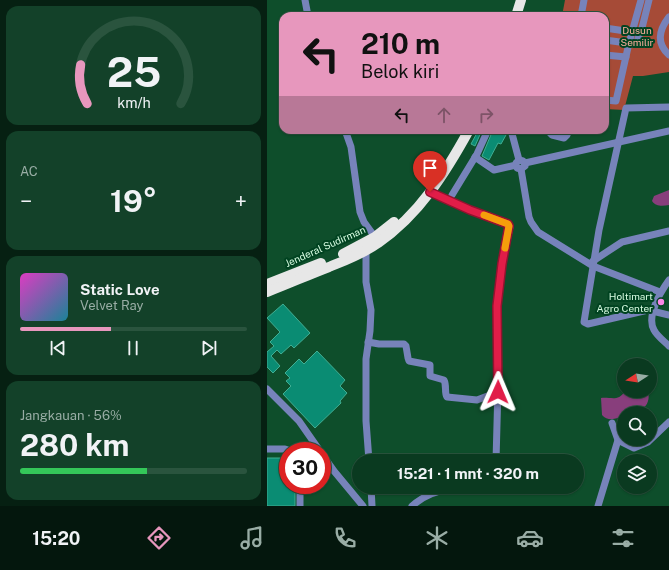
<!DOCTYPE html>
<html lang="id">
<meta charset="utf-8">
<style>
:root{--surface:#0a3a20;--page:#134129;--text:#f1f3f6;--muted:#99ada5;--line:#2a543e;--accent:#e797bd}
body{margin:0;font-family:"Public Sans",sans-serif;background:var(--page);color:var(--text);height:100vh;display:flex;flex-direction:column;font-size:15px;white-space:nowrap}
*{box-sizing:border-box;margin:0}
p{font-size:13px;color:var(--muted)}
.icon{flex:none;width:22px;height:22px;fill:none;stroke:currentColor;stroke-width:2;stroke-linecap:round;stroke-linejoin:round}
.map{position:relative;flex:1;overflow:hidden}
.sheet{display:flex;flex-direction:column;gap:6px;padding:6px;background:#062012;width:267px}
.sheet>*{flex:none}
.banner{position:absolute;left:12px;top:12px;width:330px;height:122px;border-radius:12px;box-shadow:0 1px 3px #0004,0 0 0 1px var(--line);background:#e797bd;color:#111;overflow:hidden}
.needle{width:26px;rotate:258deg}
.tools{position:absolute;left:350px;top:358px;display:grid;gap:8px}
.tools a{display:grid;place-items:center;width:40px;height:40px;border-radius:50%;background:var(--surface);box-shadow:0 1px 3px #0004,0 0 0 1px var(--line);font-size:20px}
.speed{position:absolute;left:12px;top:442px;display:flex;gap:8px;font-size:20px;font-weight:700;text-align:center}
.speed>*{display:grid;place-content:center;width:52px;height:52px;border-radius:50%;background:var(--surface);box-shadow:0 1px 3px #0004,0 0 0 1px var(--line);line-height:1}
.speed .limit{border:6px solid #d22;background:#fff;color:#111}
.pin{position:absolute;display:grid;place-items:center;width:34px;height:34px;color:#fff;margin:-41px -17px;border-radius:50% 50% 50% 0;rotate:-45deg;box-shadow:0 0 4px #0007}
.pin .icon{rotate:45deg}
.me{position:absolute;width:44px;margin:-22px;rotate:1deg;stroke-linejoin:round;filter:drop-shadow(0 0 3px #0008)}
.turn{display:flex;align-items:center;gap:14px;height:84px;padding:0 16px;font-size:18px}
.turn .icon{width:52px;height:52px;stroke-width:2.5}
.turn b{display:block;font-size:28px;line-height:34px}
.lanes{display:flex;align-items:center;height:38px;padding:0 16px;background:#0003;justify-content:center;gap:20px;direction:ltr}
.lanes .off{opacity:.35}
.big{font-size:30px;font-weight:700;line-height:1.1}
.sheet .card{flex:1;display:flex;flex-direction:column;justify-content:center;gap:6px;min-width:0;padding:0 14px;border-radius:12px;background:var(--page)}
.sheet .dial{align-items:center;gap:0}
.dial svg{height:104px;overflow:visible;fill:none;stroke:var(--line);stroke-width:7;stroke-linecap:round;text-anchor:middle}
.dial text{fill:var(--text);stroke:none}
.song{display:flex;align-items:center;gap:12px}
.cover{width:48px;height:48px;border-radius:6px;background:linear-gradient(135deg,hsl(310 70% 55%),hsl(190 70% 35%))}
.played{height:4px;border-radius:2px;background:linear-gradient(90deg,var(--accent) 40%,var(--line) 40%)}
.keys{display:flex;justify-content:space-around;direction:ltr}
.heat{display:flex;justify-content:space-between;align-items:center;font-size:22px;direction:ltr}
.charge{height:6px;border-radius:3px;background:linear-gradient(90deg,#34c759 56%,var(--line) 0)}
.trip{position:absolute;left:85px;top:454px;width:232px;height:40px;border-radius:20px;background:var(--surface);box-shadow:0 1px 3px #0004,0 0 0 1px var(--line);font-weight:700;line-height:40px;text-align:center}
.tab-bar{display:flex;height:64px;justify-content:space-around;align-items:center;background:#04170d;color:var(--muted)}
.tab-bar .icon{width:28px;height:28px}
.tab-bar .active{color:var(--accent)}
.tab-bar b{font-size:18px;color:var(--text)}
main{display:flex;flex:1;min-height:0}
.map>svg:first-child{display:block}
</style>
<main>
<section class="sheet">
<div class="card dial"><svg viewBox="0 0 100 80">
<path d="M14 69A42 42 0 1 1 86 69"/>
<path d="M14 69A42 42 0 0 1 9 39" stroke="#e797bd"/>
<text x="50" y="56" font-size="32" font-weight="700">25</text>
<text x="50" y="72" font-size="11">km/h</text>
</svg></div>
<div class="card"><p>AC</p>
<div class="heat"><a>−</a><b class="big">19°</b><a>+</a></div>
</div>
<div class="card">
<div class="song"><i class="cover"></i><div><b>Static Love</b><p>Velvet Ray</p></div></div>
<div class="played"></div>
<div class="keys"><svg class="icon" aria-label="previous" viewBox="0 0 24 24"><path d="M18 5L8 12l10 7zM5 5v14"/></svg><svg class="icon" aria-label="pause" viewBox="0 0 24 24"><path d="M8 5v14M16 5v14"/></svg><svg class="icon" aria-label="next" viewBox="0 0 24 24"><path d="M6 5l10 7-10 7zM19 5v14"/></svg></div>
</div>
<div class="card"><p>Jangkauan · 56%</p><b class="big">280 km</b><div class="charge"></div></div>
</section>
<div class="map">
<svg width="402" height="506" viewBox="0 0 402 506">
<rect width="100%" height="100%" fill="#0e4e2b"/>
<path fill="#a64b37" d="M298 0H402V72L376 76H366L357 110 338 109V16H295Z"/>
<g fill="#883e7c">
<path d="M402 190V205C396 206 389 207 385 201L387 196Z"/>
<path d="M362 360 368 362 371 365H357V385C350 377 353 370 358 361Z"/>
<path d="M358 391H381C385 408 371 413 357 413V415C350 419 341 422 335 415L334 398C345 397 351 402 358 391Z"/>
</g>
<g fill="#0a8c73" stroke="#40ae93">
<path d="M215 130 208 146 204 144 211 131 213 132Z"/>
<path d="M226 130H238L236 133 239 135 234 144 231 143 222 160 215 156Z"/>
<path d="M16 304 43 333 27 348 24 345 14 354 10 350 4 356 13 366 6 373 0 367V352L7 346 3 342 13 332 0 318Z"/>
<path d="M50 351 78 380 73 386 80 393 73 401 74 403 48 428 16 394 24 386 19 381 23 378 18 373 32 359 37 364Z"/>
<path d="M0 458H21V485H28V506H0Z"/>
</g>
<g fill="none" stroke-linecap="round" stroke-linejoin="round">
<g stroke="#7783ba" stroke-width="7">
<path d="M38 0 41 16"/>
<path d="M314 16 317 0"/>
<path d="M402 17C392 30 389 43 402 55"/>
<path d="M338 28 365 32"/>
<path d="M338 40 367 44H369L375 28 382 0"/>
<path d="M338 55 359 57"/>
<path d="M338 100 349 101 362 43 374 0"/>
<path d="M402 107 359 108 332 230 317 322 321 324 381 310 402 315"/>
<path d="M78 130 84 147 93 212 97 222 108 237"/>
<path d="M244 130 252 160"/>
<path d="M284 130 283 133 285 135 297 138 300 135 302 130"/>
<path d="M208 157 227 170 249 165V163L252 160 256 161 258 166 254 169 250 168 249 165"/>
<path d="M258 163 402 131"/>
<path d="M254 169 262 217 264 222 271 232 326 266 393 292"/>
<path d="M163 192 203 210 241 224 243 227 235 264 230 306 231 387 229 461"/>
<path d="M185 195 210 154 221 130"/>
<path d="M99 251V282L104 310 103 331 99 359V421L102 461"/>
<path d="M326 261 355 242 402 231"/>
<path d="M402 280C394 291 379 316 387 330 390 336 397 341 402 346"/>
<path d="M101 342 112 344H137L139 346 141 358 142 361 163 365V376L177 380C180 386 177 392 180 397L210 400 231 392"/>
<path d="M0 389 32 421 53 451"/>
<path d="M351 440 367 448 381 442 402 422"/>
<path d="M0 449H18L24 451"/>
<path d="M55 454 67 471 96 506"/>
<path d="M104 487 105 506"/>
<path d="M33 506V485"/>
<path d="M145 506C157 495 171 491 186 487"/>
<path d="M331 506 351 440 345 423"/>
</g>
<g stroke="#e7e7e7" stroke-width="10">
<path d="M249 16 254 0"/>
<path d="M76 254 108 237 127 222"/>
<path d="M0 284 54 263"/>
<path d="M0 292C21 284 41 275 62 267 79 260 96 254 111 243 152 215 179 172 202 130"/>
</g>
</g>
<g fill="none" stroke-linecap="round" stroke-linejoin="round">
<g stroke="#92132f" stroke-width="10">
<path id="route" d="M163 192 203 210 241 224 242 226 235 264 230 306 231 392"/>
</g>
<use href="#route" stroke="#e11d48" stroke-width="7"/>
<path stroke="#f59e0b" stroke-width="7" d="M217 215 241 224 242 226 238 248"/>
</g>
<circle fill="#fa87e6" stroke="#004321" stroke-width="1.5" cx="394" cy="302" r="4"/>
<g text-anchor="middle" stroke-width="4" stroke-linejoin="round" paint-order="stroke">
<g font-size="10" fill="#fcaf9c" stroke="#004321">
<text x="370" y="34">Dusun<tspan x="370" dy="12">Semilir</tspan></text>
</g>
<g font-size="10" fill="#d5fbe0" stroke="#004321">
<text transform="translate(58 246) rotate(-24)" y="4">Jenderal Sudirman</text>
</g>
<g font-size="10" fill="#d5fbe0" stroke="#004321" text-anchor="end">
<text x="386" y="300">Holtimart<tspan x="386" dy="12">Agro Center</tspan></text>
</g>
</g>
</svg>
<div class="tools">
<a><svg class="needle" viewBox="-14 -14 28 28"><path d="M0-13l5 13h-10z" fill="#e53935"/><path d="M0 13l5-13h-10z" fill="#99ada5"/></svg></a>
<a><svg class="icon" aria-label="search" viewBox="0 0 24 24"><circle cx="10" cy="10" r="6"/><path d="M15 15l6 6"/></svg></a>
<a><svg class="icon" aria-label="layers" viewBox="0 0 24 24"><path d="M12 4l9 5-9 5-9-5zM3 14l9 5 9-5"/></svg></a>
</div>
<div class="speed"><div class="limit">30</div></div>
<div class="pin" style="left:163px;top:192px;background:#d93025"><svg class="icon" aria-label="arrive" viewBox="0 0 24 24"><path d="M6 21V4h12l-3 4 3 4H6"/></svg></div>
<svg class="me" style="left:231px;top:392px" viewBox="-20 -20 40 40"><path d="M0-17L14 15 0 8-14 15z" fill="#e11d48" stroke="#fff" stroke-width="4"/></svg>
<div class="trip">15:21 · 1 mnt · 320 m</div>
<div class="banner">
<div class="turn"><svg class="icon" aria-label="left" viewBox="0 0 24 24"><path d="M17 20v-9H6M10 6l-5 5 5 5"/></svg><div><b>210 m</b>Belok kiri</div></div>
<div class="lanes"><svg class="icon" aria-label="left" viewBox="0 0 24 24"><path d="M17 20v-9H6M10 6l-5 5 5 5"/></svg><svg class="icon off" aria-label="ahead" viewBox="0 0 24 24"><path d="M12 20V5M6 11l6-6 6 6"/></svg><svg class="icon off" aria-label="right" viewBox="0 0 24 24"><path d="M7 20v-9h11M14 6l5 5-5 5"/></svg></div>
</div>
</div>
</main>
<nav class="tab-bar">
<b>15:20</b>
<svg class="icon active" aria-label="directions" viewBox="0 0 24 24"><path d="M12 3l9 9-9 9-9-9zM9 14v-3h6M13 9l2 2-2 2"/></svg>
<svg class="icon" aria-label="music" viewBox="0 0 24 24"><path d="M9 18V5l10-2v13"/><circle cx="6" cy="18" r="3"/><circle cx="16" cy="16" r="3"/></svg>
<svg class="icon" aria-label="phone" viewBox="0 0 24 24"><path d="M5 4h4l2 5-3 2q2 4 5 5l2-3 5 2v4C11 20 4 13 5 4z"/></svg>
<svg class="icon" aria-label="climate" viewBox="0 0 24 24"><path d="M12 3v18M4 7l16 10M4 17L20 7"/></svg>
<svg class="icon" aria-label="car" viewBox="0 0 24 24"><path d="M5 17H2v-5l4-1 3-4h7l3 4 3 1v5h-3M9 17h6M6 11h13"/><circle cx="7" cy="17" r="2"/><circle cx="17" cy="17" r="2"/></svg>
<svg class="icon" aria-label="filters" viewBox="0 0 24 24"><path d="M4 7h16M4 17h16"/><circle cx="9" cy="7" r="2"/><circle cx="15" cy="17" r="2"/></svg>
</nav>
